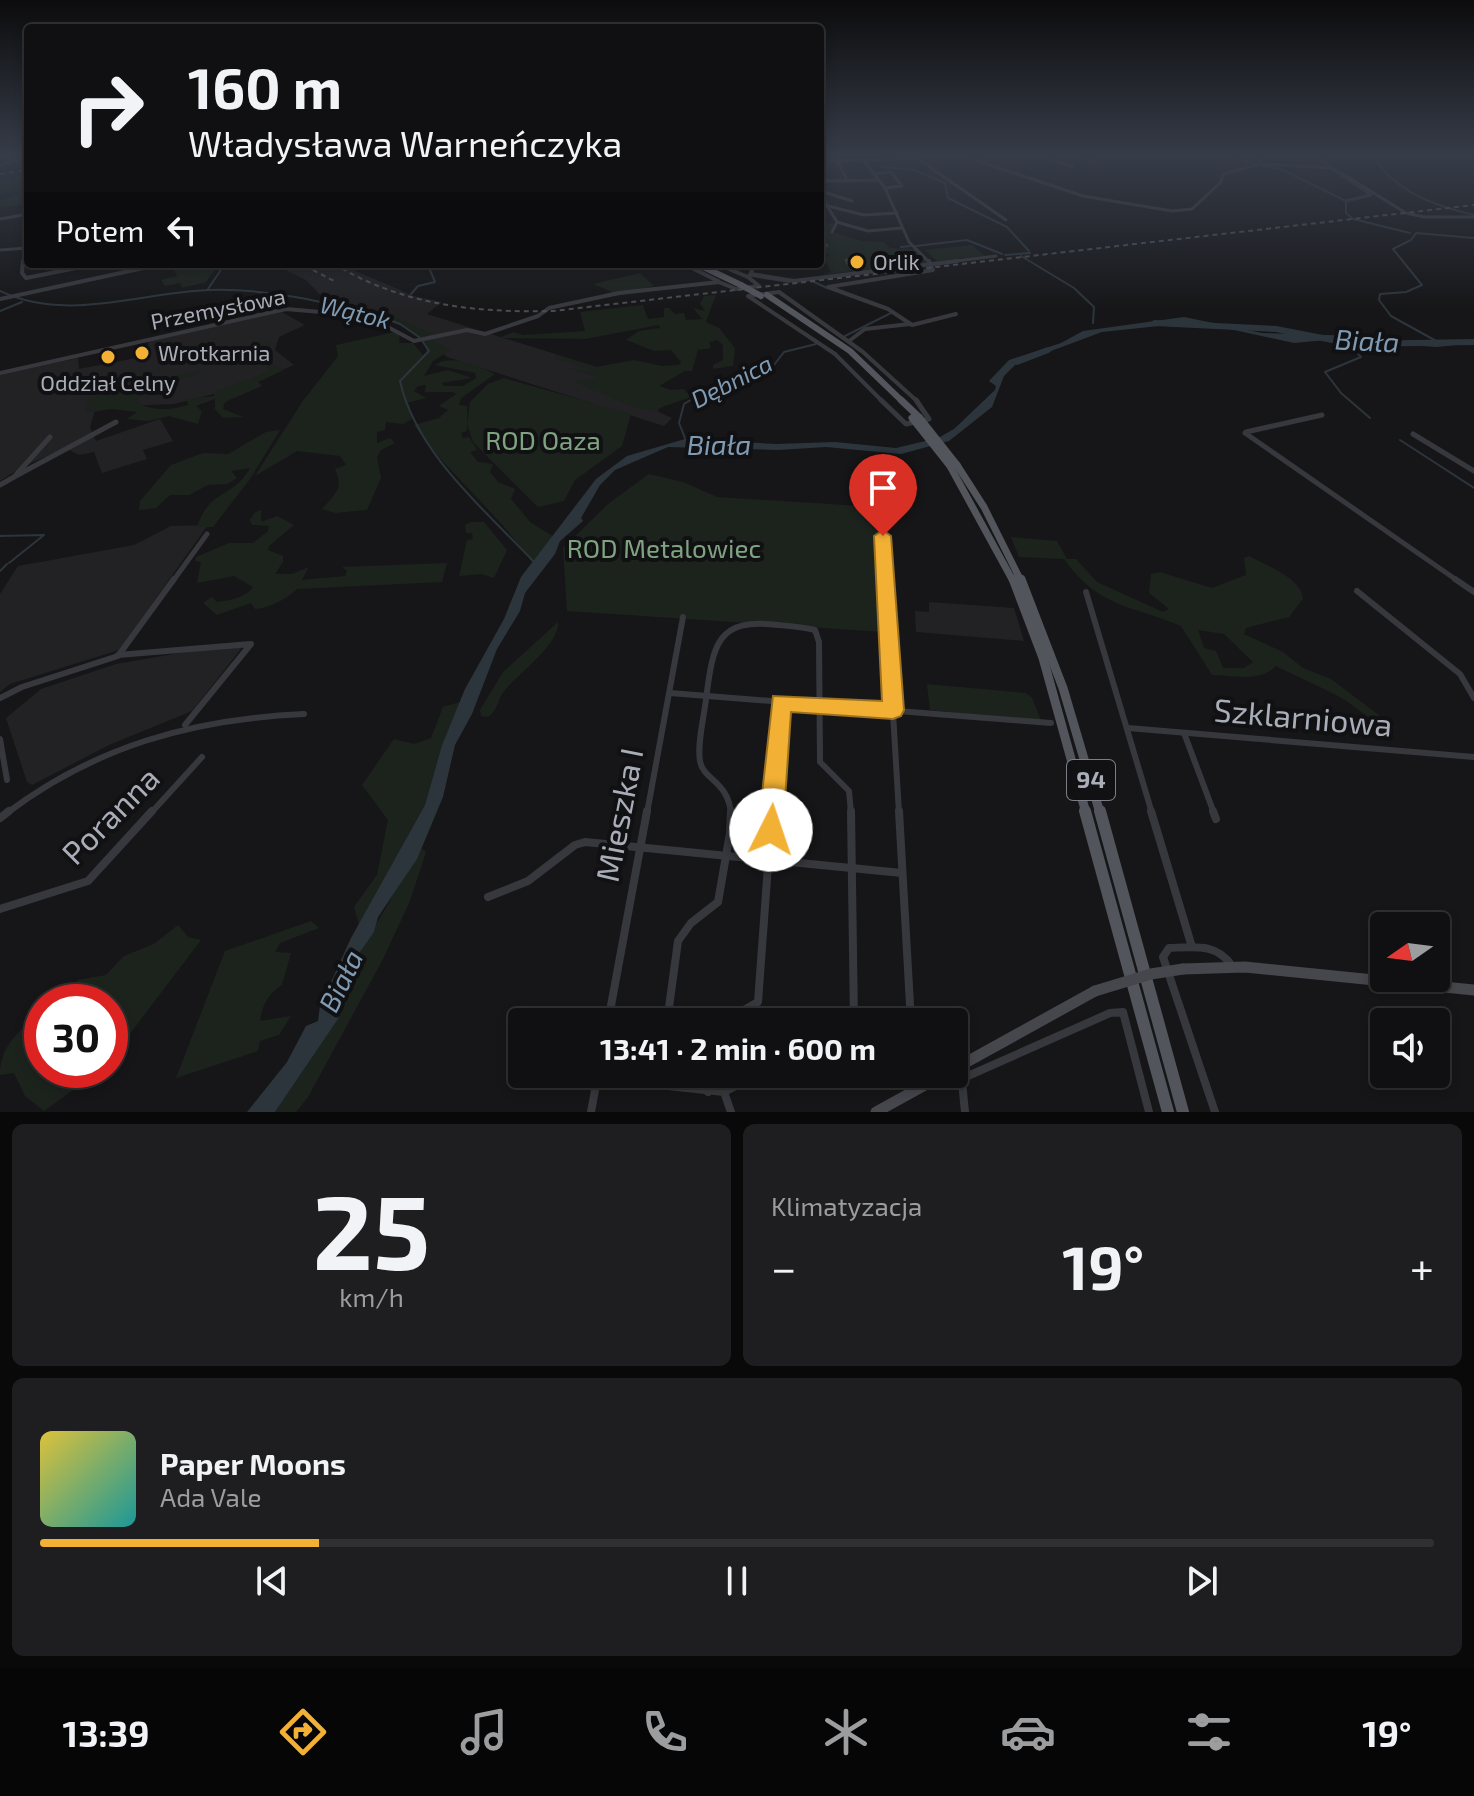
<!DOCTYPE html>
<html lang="pl">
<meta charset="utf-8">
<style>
:root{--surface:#101012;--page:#1e1e20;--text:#f1f3f6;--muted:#9c9d9f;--line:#303032;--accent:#f2b134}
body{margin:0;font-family:"Exo 2",sans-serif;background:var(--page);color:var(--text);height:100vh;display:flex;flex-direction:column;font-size:30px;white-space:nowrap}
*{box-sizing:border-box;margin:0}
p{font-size:26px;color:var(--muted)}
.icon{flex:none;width:44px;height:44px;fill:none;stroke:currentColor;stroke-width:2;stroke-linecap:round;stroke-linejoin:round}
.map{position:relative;height:1112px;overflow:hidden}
.drawer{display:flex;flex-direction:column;gap:12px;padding:12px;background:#09090a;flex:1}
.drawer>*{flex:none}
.top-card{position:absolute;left:24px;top:24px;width:800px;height:244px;border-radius:8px;box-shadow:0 4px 12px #0003,0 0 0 2px var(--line);background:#101012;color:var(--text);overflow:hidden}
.needle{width:52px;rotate:256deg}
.tools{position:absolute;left:1370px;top:912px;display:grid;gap:16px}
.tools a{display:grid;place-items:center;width:80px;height:80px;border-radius:8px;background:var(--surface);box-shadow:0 4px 12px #0003,0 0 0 2px var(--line);font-size:40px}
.speed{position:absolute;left:24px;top:984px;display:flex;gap:16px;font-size:40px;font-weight:700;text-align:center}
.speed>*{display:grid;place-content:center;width:104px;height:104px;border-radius:50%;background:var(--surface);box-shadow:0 4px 12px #0003,0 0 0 2px var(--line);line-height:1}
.speed .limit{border:12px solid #d22;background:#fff;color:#111}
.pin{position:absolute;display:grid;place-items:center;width:68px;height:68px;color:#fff;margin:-82px -34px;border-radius:50% 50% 50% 0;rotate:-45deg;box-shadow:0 0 8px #0007}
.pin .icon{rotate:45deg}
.me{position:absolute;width:88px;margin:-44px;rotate:4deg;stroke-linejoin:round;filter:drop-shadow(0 0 6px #0008)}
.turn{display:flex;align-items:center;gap:28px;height:168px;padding:0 32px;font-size:36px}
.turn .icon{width:104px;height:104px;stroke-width:2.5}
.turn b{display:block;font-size:56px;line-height:68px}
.then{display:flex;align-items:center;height:76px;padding:0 32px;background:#0003;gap:16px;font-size:30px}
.big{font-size:60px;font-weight:700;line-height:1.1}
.drawer .tile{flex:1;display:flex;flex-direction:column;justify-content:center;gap:12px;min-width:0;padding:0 28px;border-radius:12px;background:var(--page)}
.drawer .dial{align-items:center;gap:0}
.dial b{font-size:104px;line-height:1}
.song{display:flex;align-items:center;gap:24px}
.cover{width:96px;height:96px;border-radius:12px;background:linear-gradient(135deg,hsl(50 70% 55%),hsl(180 70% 35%))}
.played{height:8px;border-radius:4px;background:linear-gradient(90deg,var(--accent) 20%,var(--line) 20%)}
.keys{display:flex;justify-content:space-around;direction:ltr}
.heat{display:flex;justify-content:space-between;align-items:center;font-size:44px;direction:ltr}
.drawer .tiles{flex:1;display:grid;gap:12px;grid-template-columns:1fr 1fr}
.tile:last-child{grid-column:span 2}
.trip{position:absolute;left:508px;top:1008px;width:460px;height:80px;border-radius:8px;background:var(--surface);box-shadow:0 4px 12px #0003,0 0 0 2px var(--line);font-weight:700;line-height:80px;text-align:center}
.menu{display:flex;height:128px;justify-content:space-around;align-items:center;background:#060607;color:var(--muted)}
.menu .icon{width:56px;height:56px}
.menu .selected{color:var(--accent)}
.menu b{font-size:36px;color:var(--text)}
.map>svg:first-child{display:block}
</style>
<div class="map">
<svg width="1474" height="1112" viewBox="0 0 1474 1112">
<rect width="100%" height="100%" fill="#161618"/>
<g fill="#222225">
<path d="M273 264H339L414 296 442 302 427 314 677 392 657 411 672 418 664 426 447 357 407 323 327 302 306 280Z"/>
<path d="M282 312 305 325 279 337 275 350 294 365 237 388 174 404 96 407 90 427 96 441 160 419 173 441 143 450 147 459 102 473 94 452 79 455 66 448 22 467 0 481V374L78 358 79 369 146 356 149 340Z"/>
<path d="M208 525 119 650 10 684 0 692V594L18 566 134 545 171 526Z"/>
<path d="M929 602 1014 608 1024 641 916 632 915 611 929 612Z"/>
<path d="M244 645 192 711 109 745 32 785 27 782 6 718 41 689 116 664 220 646Z"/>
</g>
<g fill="#1c231d" fill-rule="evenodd">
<path d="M28 174V204L0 208V200L19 194V191L0 194V179Z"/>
<path d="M820 221 823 224 835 223 830 231 861 241 884 242 890 248 915 249 928 263 821 275 831 272 824 259 829 255 823 252 827 246 820 242Z"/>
<path d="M972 245 985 256 937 261 925 250Z"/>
<path d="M171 264H219L206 282 182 288 180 283 165 286 161 280 177 276Z"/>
<path d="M640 273 654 286 645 288 693 286 591 299 612 292 593 284Z"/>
<path d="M716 295 706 322 719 328 735 348 733 366 713 369V365L723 360V345L717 340 709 342 711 348 698 350 692 371H685L659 386 671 390 684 389 691 397 651 411 633 407 573 381 600 378 561 367 601 373 553 358 556 355 596 367 634 360 662 366 679 365 681 362 671 350 654 351 626 340 639 331 660 328 659 325 585 339 499 338 513 332 523 335 585 331 580 312 643 305 648 319 664 317V308H669L675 314 684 313 686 320 702 319 693 308 705 311 700 304 704 296Z"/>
<path d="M378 311 432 333 426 337 451 350 433 361 424 376 448 370 472 378 441 383 444 386H463L476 378 475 373 435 365C450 353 479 366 495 374L461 398 459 405 467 406V431L461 433 463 438 469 437 477 450 470 452 478 462 493 464 490 472 498 482 515 489 511 499 530 522 554 537 532 562C497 512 449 475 414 425L439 418 448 410 439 406 456 394 453 392H425L426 385 418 386 414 391 426 398 407 403 412 419 403 424 386 422 385 430 377 432V443L390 438 395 443 381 450 377 457 381 478 367 510 335 513 322 509C335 494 344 489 335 469L346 465 340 456 297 451 255 476 302 402 338 356 336 345 395 332 400 336 399 343H413L423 355 426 352 427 345C412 331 397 322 377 315Z"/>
<path d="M271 342 266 353 268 360 284 370 258 382 262 386 225 402 223 409 243 417 223 418 215 409V399L196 406 202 411 198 424 169 416 148 421 127 419 137 412 112 409 85 413 88 398 204 369C185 385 152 380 137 401 148 412 172 410 188 405L187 399 214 396V392L269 371 256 349 216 364Z"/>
<path d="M504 378 631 414 622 446 575 480 564 501 538 507 473 442 467 424 470 402 488 384Z"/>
<path d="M280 430 250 479 213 527H197C209 489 234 498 250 468L231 471 237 478 227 484 208 485 189 495H170L156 508 139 510 140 501 171 465 203 453 228 454 266 432Z"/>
<path d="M649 474 683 482 717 497 877 507 883 632 567 611 563 548 608 504Z"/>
<path d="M261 510V522L277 516 294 525 269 546 268 550 283 556V562L275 574H292L309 567 302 580 345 576 347 571 342 567 447 563 442 582 297 589C286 599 270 608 255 609L251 603 217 615 203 603 212 597 217 602C229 601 247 597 253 587L234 576 197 583 201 562 195 561 196 557 229 543H253L268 531 269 526 252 525 250 520 254 513Z"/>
<path d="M471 522H484L507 550 494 578 482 574 459 576 467 540 473 539 472 533H466L465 525Z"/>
<path d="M1011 537 1057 541 1067 559H1076L1097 582 1163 612 1169 609 1149 593 1151 574 1160 572 1212 588 1246 575 1244 558 1249 556C1265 565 1302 578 1303 599L1289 617 1246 628 1244 634 1283 652 1303 668 1331 679 1396 728 1392 730C1372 723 1362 711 1345 700 1323 687 1299 678 1276 666 1260 683 1234 675 1212 675L1181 626C1131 605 1099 608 1064 559L1019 557ZM1198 630 1224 634 1253 662 1244 668H1223L1216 651 1204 648Z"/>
<path d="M558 622C560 644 518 674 504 691 497 700 499 709 488 717L481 716 480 710 503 672Z"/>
<path d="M927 684 1026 693 1032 698 1042 723 930 710Z"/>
<path d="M460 702 442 745 425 805 359 925 354 907 377 875 388 820 362 785 394 739 414 744 431 738 443 707Z"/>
<path d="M421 848 426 852 410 901 383 959 308 1097 296 1112H275L338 1019 343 989 360 952Z"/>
<path d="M311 921 319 928 280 943 275 952 291 953 282 985C268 994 262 1005 260 1021L291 1016 279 1035 260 1041 258 1051 176 1078 225 951Z"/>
<path d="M178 925 188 937 201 940 110 1060V1002H50L56 996 62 1000 76 996 77 980 106 975 124 956 154 944Z"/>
<path d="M42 1010V1070H100L44 1111 25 1096 14 1073 0 1075C0 1044 21 1031 42 1010Z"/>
</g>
<path fill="#2c353c" d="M1184 317 1262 333 1360 336 1369 338H1352L1430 344 1474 340V343L1437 347 1326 340 1294 343 1197 322 1102 332 1016 364 1004 376 992 407 949 441 901 454 826 447 778 450 668 447 615 470 600 485 581 518 583 521 560 541 555 554 525 593 520 611 497 649 472 714 455 745 443 797 417 859 378 917 374 932 360 952 343 989 338 1019 275 1112H247L287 1062 306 1026 318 1021 320 1006 351 938 425 805 442 745 465 689 504 619 521 577 596 479 627 456 685 439 776 444 835 442 896 448 938 438 954 429 995 390 996 386 989 381 1009 360 1061 343 1083 331Z"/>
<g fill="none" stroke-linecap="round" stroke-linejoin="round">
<g stroke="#2c353c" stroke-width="2">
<path d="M1221 155 1254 164"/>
<path d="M1372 155C1396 192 1432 205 1474 215"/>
<path d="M1258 163 1268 155"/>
<path d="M1264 166 1281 169 1346 201V213L1353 219 1410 233"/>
<path d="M882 167 914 170 945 183 948 198 1007 227 1029 251"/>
<path d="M916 246 967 240 1002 254"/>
<path d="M901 247 910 246"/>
<path d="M1005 255 1030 253"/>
<path d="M1021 256 1074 288 1094 307 1093 323"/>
<path d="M752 276 789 282"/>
<path d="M812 281 827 288"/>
<path d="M208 289 225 264"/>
<path d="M0 291C67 323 140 292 210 290 265 288 326 302 379 316L400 324 419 337"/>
<path d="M411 294 418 286 435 282 430 270 439 264"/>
<path d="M0 311 22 302"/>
<path d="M845 336 893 312"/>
<path d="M423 342 429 351 400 381C416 453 485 510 534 562"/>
<path d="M1438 342 1391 316 1379 300 1380 294 1406 292 1422 285 1393 249 1411 240 1416 233 1474 238"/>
<path d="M1353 344H1349L1361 357 1325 372 1341 393 1370 418"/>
<path d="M685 438 679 423 684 404 714 386 732 381 740 372 774 365 784 352 816 344"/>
<path d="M1400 440 1474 488"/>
<path d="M0 536 44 535 9 563"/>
<path d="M0 571 7 564"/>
</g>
<path stroke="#2c353c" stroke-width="3" d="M1328 166 1371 195 1346 201"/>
<g stroke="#2c353c" stroke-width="6">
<path d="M1155 323 1276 329 1353 344 1474 342"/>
<path d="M1017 362 1048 350"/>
</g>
<g stroke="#37383d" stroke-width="3">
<path d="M1040 155 1073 167"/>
<path d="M1073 155 1093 162"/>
<path d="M1312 155 1406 213 1424 217H1474"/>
<path d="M918 159 1006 220"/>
<path d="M820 161 966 157 1083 196 1172 211 1192 209 1221 182 1223 174 1259 164 1332 168"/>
<path d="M837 161 847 180"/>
<path d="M864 161 885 188 909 242 930 263"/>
<path d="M0 165 28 158"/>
<path d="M875 174 891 172 902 186 885 188"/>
<path d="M820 181 879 180"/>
<path d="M820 181 826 204 837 222"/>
<path d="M824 192 852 201"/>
<path d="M820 204 864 215 897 213"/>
<path d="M0 219 28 214"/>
<path d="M837 222 868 231 902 228"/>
<path d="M832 232 837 222"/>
<path d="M0 250 27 248"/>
<path d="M820 252 827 245"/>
<path d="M846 260 848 263"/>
<path d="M23 263 25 248"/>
<path d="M941 263 996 256"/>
</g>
<g stroke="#37383d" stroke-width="4">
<path d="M23 261 22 273 26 278 96 264"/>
<path d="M847 261 856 272"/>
<path d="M929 261 933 270 828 287 888 309 912 325 956 314"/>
<path d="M684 264 718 281"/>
<path d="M717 264 748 277"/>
<path d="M751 274 794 281 957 261"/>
<path d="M751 274 753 264"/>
<path d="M0 299 162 264"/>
<path d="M849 341 865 329 910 324"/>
<path d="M0 373 286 309 367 316 414 341 467 330 485 334 538 316 549 308 619 293 719 282 736 289 759 286 748 277 751 274"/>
<path d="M883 402 835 354 748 296 779 292 863 352 918 402"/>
</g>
<g stroke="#37383d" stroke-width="5">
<path d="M881 400 906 424 929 419 916 400"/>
<path d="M1246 432 1322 415"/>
<path d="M1245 433 1458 581"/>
<path d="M1413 434 1474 471"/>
<path d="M14 477 116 422"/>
<path d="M0 485 14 477 50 437"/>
<path d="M881 511 885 581"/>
<path d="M173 581 207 534"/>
</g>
<g stroke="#37383d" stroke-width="6">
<path d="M885 579 899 813"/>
<path d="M1455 579 1474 592"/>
<path d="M1357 591 1460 674 1474 698"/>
<path d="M1086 592 1152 813"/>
<path d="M118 655 251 644 185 725"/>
<path d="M670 693 1051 723"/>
<path d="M0 698 22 687 118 656 174 579"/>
<path d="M1128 728 1474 757"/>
<path d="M1184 733 1214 813"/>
<path d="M0 739 7 780"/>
<path d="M7 813C96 746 193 719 304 714"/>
<path d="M151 813 202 757"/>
<path d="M647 813 683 617"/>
<path d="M731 813C728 781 703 780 700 761 697 743 704 718 706 699 713 646 716 617 778 625 790 626 803 627 815 630L819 642 820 762 849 791 851 813"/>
<path d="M772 813 780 702"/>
</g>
<g stroke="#37383d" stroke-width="8">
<path d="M851 811 854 1022"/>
<path d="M899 811 911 1022"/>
<path d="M1151 811 1192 947"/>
<path d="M1213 811 1216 819"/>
<path d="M0 818 9 811"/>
<path d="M488 897 528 881 575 845 585 842 902 873"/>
<path d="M0 909 88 881 152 811"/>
<path d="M608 1022 647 811"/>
<path d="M667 1022 678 941 691 923 718 902 730 833 731 811"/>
<path d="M723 1022 758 1002 772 811"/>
<path d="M956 1068 962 1082 965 1112"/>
<path d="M660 1074 658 1085 724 1092 760 1074"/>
<path d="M914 1074 917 1089"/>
<path d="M961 1079 1110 1013 1123 1012 1149 1112"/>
<path d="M708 1092 710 1074"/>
<path d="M724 1092 731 1112"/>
<path d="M591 1112 598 1074"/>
<path d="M1215 1112 1163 957 1169 948C1194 947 1217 943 1232 966"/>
</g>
<path stroke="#45474d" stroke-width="4" d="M24 155 28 156"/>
<g stroke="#45474d" stroke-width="11">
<path d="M1183 969 1245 967 1474 990"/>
<path d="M954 1069 1095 991"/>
<path d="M876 1112 945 1074"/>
</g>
<g stroke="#53555c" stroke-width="6">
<path d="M697 264 741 285"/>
<path d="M767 295 850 351 903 402"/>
</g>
<g stroke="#53555c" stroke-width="7">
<path d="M901 400 919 417"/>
<path d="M957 465 984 507 1021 581"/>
<path d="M950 466 1013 581"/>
</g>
<g stroke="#53555c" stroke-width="9">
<path d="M1013 579 1043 658 1086 813"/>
<path d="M1021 579 1063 688 1100 813"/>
</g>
<g stroke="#53555c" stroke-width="12">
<path d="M1085 811 1168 1112"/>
<path d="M1100 811 1183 1112"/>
</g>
<g stroke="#4a4c52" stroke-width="2" stroke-dasharray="5 4" stroke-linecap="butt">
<path d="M5 155 28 165"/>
<path d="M0 174 28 170"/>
<path d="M334 264C402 305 475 313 553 311L1474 205"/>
<path d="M313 270 334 281"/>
</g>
<path stroke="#45474d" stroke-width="11" d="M1095 991 1151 974 1183 969"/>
<path stroke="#53555c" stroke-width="6" d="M741 285 761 296"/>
<g stroke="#53555c" stroke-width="7">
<path d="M919 417 957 465"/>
<path d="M912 418 950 466"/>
</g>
</g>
<linearGradient id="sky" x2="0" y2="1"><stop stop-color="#0c0c0d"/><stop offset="0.5" stop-color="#363c48"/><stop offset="1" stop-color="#363c48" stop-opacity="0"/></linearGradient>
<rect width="1474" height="310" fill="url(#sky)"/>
<path fill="#f2b134" stroke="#9d7322" stroke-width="2" d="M883 530 891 536 904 710 901 716 893 719 791 712 783 830 780 838 771 841 762 838 758 830 773 696 882 701 874 536Z"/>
<g fill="#f2b134" stroke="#111113" stroke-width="3">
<circle cx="857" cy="262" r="8"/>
<circle cx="142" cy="353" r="8"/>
<circle cx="108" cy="357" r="8"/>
</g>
<g text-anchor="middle" stroke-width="8" stroke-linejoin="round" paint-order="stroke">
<g font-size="22" fill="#a8adb8" stroke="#111113" text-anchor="start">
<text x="873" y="270">Orlik</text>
<text x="158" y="361">Wrotkarnia</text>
<text x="108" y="391" text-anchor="middle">Oddział Celny</text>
</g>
<g font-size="22" fill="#a8adb8" stroke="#111113">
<text transform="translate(218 309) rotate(-11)" y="8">Przemysłowa</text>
</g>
<g font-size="24" font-style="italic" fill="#7f9bb3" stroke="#111113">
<text transform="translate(355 313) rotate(14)" y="8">Wątok</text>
<text transform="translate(732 382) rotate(-27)" y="8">Dębnica</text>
</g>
<rect fill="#111113" stroke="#7b7e86" stroke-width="2" x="1067" y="760" width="48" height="40" rx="6"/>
<g font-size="24" font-weight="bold" fill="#a8adb8">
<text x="1091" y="788">94</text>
</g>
<g font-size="26" fill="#7fa381" stroke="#111113">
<text x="543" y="450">ROD Oaza</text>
<text x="664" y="558">ROD Metalowiec</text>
</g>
<g font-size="28" font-style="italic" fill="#7f9bb3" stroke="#111113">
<text transform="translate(1367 341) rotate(3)" y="10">Biała</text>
<text x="719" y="455">Biała</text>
<text transform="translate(341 981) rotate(-64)" y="10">Biała</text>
</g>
<g font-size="32" fill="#a8adb8" stroke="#111113">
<text transform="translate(1303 718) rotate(5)" y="11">Szklarniowa</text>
<text transform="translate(620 815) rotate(-79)" y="11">Mieszka I</text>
<text transform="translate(111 816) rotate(-45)" y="11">Poranna</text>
</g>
</g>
</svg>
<div class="tools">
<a><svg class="needle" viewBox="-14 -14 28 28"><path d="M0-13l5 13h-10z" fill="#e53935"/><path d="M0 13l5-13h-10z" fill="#9c9d9f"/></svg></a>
<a><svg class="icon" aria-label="sound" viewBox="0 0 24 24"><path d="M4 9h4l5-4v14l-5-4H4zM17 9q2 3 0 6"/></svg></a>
</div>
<div class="speed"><div class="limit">30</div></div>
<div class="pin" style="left:883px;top:536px;background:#d93025"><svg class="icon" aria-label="arrive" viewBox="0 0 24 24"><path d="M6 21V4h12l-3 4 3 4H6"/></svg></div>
<svg class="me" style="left:771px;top:830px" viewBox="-20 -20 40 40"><circle r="19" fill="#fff"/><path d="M0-13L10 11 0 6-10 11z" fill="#f2b134"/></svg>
<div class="trip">13:41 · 2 min · 600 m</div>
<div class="top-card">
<div class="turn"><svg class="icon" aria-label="right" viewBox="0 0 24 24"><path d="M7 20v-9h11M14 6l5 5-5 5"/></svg><div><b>160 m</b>Władysława Warneńczyka</div></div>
<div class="then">Potem<svg class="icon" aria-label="left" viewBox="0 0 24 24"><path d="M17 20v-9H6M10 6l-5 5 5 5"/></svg></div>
</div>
</div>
<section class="drawer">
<div class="tiles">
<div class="tile dial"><b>25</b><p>km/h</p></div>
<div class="tile"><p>Klimatyzacja</p>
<div class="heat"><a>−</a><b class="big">19°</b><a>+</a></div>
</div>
<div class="tile">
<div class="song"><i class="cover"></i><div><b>Paper Moons</b><p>Ada Vale</p></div></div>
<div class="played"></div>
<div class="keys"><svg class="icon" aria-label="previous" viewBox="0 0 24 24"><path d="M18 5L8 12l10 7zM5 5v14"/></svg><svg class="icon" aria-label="pause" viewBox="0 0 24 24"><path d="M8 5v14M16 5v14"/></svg><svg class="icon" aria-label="next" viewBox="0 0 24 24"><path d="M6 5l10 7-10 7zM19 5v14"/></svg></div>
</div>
</div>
</section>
<nav class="menu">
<b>13:39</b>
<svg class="icon selected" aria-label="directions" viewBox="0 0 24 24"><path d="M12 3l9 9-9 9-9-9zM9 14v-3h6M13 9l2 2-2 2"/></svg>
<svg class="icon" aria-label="music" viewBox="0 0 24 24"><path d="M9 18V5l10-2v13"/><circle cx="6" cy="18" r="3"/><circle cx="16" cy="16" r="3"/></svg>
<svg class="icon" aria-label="phone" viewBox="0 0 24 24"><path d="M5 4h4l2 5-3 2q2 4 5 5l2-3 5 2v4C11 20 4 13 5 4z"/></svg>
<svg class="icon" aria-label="climate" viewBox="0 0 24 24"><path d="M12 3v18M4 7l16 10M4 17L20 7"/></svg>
<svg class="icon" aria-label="car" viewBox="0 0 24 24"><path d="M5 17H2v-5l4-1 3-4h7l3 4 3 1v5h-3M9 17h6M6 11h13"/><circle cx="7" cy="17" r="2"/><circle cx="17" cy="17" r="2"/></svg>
<svg class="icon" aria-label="filters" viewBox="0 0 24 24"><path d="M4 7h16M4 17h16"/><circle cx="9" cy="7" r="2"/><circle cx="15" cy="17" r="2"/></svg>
<b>19°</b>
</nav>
